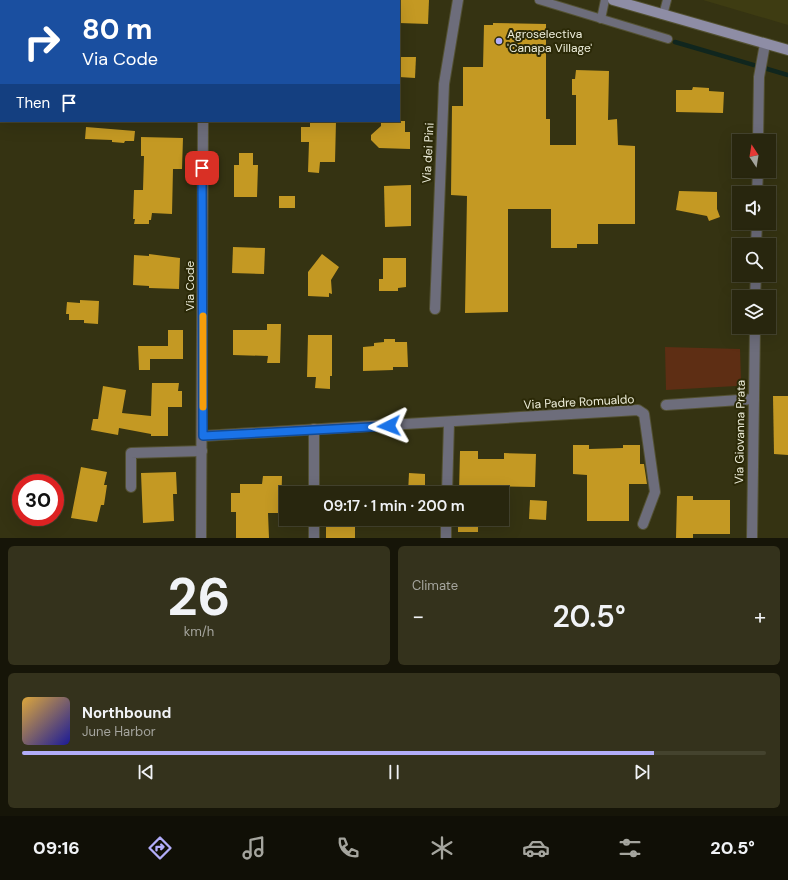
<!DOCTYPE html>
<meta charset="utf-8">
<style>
:root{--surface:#28260e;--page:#34321c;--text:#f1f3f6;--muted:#a5a59e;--line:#44432e;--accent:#b2adf9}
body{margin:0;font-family:"DM Sans",sans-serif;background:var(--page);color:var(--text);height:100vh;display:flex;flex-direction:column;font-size:15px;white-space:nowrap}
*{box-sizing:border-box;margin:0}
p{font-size:13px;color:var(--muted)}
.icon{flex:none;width:22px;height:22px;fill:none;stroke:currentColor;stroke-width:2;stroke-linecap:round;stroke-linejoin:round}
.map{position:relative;height:538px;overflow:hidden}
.side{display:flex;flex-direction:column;gap:8px;padding:8px;background:#161508;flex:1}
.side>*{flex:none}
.top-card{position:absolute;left:0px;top:0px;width:400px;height:122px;box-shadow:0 4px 16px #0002,0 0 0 1px var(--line);background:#1a4fa0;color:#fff;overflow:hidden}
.needle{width:26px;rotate:348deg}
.controls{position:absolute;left:732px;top:134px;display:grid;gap:8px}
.controls a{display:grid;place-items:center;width:44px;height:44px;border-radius:0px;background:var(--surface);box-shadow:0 4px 16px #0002,0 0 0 1px var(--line);font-size:20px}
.speed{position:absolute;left:12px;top:474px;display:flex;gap:8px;font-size:20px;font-weight:700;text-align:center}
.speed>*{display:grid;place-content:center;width:52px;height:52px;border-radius:50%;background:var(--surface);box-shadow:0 4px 16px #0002,0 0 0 1px var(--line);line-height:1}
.speed .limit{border:6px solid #d22;background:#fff;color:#111}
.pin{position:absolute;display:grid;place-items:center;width:34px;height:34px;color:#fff;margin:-17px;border-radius:8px;box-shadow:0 2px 6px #0006}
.me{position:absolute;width:44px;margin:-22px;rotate:267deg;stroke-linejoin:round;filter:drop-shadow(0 0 3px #0008)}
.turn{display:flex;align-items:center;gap:14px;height:84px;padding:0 16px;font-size:18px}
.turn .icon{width:52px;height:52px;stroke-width:2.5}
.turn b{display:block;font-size:28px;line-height:34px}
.then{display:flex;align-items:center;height:38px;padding:0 16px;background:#0003;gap:8px;font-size:15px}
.big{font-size:30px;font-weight:600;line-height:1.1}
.side .widget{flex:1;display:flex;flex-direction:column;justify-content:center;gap:6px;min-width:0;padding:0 14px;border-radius:6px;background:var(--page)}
.side .dial{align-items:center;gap:0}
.dial b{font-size:52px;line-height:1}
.song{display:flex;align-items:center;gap:12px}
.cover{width:48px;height:48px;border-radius:6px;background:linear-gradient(135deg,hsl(40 70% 55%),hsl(240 70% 35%))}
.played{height:4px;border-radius:2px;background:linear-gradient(90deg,var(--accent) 85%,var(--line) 85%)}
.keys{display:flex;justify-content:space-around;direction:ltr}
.heat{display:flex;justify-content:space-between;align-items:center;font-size:22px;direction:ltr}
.side .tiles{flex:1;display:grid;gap:8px;grid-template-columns:1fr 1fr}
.widget:last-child{grid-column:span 2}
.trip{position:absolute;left:279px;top:486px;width:230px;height:40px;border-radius:0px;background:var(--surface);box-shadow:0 4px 16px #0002,0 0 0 1px var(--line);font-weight:600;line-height:40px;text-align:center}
.tabs{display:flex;height:64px;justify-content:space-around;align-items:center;background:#100f06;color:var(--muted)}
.tabs .icon{width:28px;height:28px}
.tabs .selected{color:var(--accent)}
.tabs b{font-size:18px;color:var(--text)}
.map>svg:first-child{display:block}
</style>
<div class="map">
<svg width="788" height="538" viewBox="0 0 788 538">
<rect width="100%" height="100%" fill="#353312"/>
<path fill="#3e3c12" d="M703 0H788V25Z"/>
<path fill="#5e2e14" d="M665 347 740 349 741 381 736 386 666 390Z"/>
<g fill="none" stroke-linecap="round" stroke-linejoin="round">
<path stroke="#10261e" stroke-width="4.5" d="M675 42 788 75"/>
</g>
<g fill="#c49923">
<path d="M399 0H429L428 24 399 23Z"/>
<path d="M493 23 546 24V119H550V145H576V95H572V79H575L576 70 609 71 608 120 617 119 618 145 635 146V224H598V244H577V248H551V209H508V312L465 313 467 196 451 195 452 106H463V67H483L484 25H493Z"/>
<path d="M400 57H416L415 78 399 77Z"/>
<path d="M693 87 709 88V91L724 92 723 113 676 112V90H692Z"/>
<path d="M310 121H336L335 162H320L319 173 308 172 309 142H301V127H310Z"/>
<path d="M381 121H405V132H410V149L379 148 371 140V135L381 126Z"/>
<path d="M86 127 135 131 134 141H125L124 143 112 142V140L85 139Z"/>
<path d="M141 137 183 138 182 169H173L172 214 152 213 151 220H149V224H134L135 219H133L134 190H143L144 156H141Z"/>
<path d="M239 153H253V165H258L257 197H234V165H239Z"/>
<path d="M411 185V226L385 227 384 186Z"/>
<path d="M679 191 717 192V209L720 217 709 221 707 216 676 210Z"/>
<rect x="279" y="196" width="16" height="12"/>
<path d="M233 247 265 248 264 274 232 273Z"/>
<path d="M149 254 180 258 179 289 149 288V286L133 285 134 255 149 256Z"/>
<path d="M322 254 339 267 331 280 332 294 329 293V297L308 296V272Z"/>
<path d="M383 258H406V287L398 288V291H379V279H383Z"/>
<path d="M80 300 99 301 98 324 84 323V320H69V314H66L67 302 80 303Z"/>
<path d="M267 324H281L280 363H267L268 356 233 355V330H267Z"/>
<path d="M168 330H183V359H150V370H139L138 346H168Z"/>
<path d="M308 335H332V376H330V389L315 388 316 377H307Z"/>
<path d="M384 339H395V342H407L408 367H393V370L363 371V347L374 346V343L384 342Z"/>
<path d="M152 383H179L178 391H182V407H168V436H151V434L119 428 118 435 91 430 93 419H98L103 386 126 390 122 413 151 416Z"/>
<path d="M773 396H788V455L774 454Z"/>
<path d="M573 445H589V449L623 448V445H640V464H644L647 484H629V521H587V475L573 474Z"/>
<path d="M460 451H478V459H504V453L536 454 535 487 484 486V493H459Z"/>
<path d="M81 467 107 472 104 485H107L104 505H101L97 522 71 518Z"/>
<path d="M176 472 177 494H173L174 521 143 523 141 473Z"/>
<path d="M409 473 425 474V493H408Z"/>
<path d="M263 476H282L281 513H268L269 538H236V512H231V493H240V484H262Z"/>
<path d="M677 496H693V500H730V534H693V538H676Z"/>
<path d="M530 500 547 501 546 520 529 519Z"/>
<path d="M340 519H355V538H326V523H340Z"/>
<rect x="458" y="519" width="20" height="13"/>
</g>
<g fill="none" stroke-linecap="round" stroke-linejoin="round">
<g stroke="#535132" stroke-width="10">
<g id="service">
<path d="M539 0 668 39"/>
<path d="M663 15 667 0"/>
<path d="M601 19 605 0"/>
</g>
</g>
<g stroke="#535132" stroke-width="12">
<g id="minor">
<path d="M205 1V0"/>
<path d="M758 141 759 77 765 44"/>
<path d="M757 193 758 171"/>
<path d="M756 245 757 223"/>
<path d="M755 297 756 275"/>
<path d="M435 309 444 84 458 0"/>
<path d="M666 405 754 399"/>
<path d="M203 436 638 410 644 414 655 492 643 524"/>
<path d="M131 487V453L202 451"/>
<path d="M314 493V429"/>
<path d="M447 493 449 423"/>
<path d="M446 537V519"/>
<path d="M201 538 203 121"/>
<path d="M314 538V519"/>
<path d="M752 538 755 327"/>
</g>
</g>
<g stroke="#535132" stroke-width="12">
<path id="secondary" d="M613 0 788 50"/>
</g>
<use href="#service" stroke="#6d6d7b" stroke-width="8"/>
<use href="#minor" stroke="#6d6d7b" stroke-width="10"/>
<use href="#secondary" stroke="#8e8da5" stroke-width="10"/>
</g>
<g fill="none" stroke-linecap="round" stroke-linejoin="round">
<g stroke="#114b97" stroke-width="10">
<path id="route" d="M202 168 203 436 389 426"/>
</g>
<use href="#route" stroke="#1a73e8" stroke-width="7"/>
<path stroke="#f59e0b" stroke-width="7" d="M203 316V407"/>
</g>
<circle fill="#b2adf9" stroke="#2b2907" stroke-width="1.5" cx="499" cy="41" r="4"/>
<g text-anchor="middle" stroke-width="4" stroke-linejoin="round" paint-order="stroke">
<g font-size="12" fill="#eeeedb" stroke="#2b2907" text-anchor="start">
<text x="507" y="38">Agroselectiva<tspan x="507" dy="14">'Canapa Village'</tspan></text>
</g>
<g font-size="12" fill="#eeeedb" stroke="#2b2907">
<text transform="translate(428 153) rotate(-87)" y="4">Via dei Pini</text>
<text transform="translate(190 286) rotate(-90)" y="4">Via Code</text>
<text transform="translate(579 402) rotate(-3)" y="4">Via Padre Romualdo</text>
<text transform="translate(740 432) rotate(-89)" y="4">Via Giovanna Prata</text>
</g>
</g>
</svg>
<div class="controls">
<a><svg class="needle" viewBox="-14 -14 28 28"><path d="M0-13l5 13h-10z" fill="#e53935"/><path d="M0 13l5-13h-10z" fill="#a5a59e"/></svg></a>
<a><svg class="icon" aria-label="sound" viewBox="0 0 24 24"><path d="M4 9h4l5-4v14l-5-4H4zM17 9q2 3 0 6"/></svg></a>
<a><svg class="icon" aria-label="search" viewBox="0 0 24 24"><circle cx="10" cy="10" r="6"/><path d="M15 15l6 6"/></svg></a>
<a><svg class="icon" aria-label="layers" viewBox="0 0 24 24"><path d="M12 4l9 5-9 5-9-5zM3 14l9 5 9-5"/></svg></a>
</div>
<div class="speed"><div class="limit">30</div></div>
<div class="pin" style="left:202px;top:168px;background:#d93025"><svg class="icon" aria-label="arrive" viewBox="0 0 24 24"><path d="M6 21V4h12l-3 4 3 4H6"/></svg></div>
<svg class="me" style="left:389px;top:426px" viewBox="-20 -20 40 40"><path d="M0-17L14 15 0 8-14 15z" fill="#1a73e8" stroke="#fff" stroke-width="4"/></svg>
<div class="trip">09:17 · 1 min · 200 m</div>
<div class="top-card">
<div class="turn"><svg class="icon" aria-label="right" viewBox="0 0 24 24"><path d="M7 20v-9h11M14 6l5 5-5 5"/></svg><div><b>80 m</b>Via Code</div></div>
<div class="then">Then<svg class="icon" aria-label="arrive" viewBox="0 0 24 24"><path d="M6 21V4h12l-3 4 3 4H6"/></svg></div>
</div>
</div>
<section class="side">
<div class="tiles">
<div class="widget dial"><b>26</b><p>km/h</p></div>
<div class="widget"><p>Climate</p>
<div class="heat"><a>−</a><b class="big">20.5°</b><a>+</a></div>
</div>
<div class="widget">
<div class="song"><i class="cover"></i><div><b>Northbound</b><p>June Harbor</p></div></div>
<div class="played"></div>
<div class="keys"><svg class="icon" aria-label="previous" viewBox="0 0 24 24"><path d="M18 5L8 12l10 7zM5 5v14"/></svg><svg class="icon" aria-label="pause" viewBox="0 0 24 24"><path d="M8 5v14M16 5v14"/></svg><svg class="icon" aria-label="next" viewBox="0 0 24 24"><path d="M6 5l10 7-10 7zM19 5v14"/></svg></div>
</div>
</div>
</section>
<nav class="tabs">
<b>09:16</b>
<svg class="icon selected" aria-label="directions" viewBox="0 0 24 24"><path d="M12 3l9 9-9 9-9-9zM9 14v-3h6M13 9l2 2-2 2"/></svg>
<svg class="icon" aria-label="music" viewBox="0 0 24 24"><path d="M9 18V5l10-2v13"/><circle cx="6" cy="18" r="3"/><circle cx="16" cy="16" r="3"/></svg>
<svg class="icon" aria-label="phone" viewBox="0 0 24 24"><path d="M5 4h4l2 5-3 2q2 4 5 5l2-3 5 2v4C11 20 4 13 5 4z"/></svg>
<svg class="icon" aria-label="climate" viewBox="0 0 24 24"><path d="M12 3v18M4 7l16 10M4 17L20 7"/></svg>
<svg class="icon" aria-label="car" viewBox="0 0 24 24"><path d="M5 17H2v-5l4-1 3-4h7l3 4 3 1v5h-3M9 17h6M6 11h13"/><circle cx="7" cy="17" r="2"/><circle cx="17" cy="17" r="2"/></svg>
<svg class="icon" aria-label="filters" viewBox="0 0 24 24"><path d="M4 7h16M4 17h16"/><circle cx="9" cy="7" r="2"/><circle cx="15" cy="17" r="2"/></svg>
<b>20.5°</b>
</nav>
